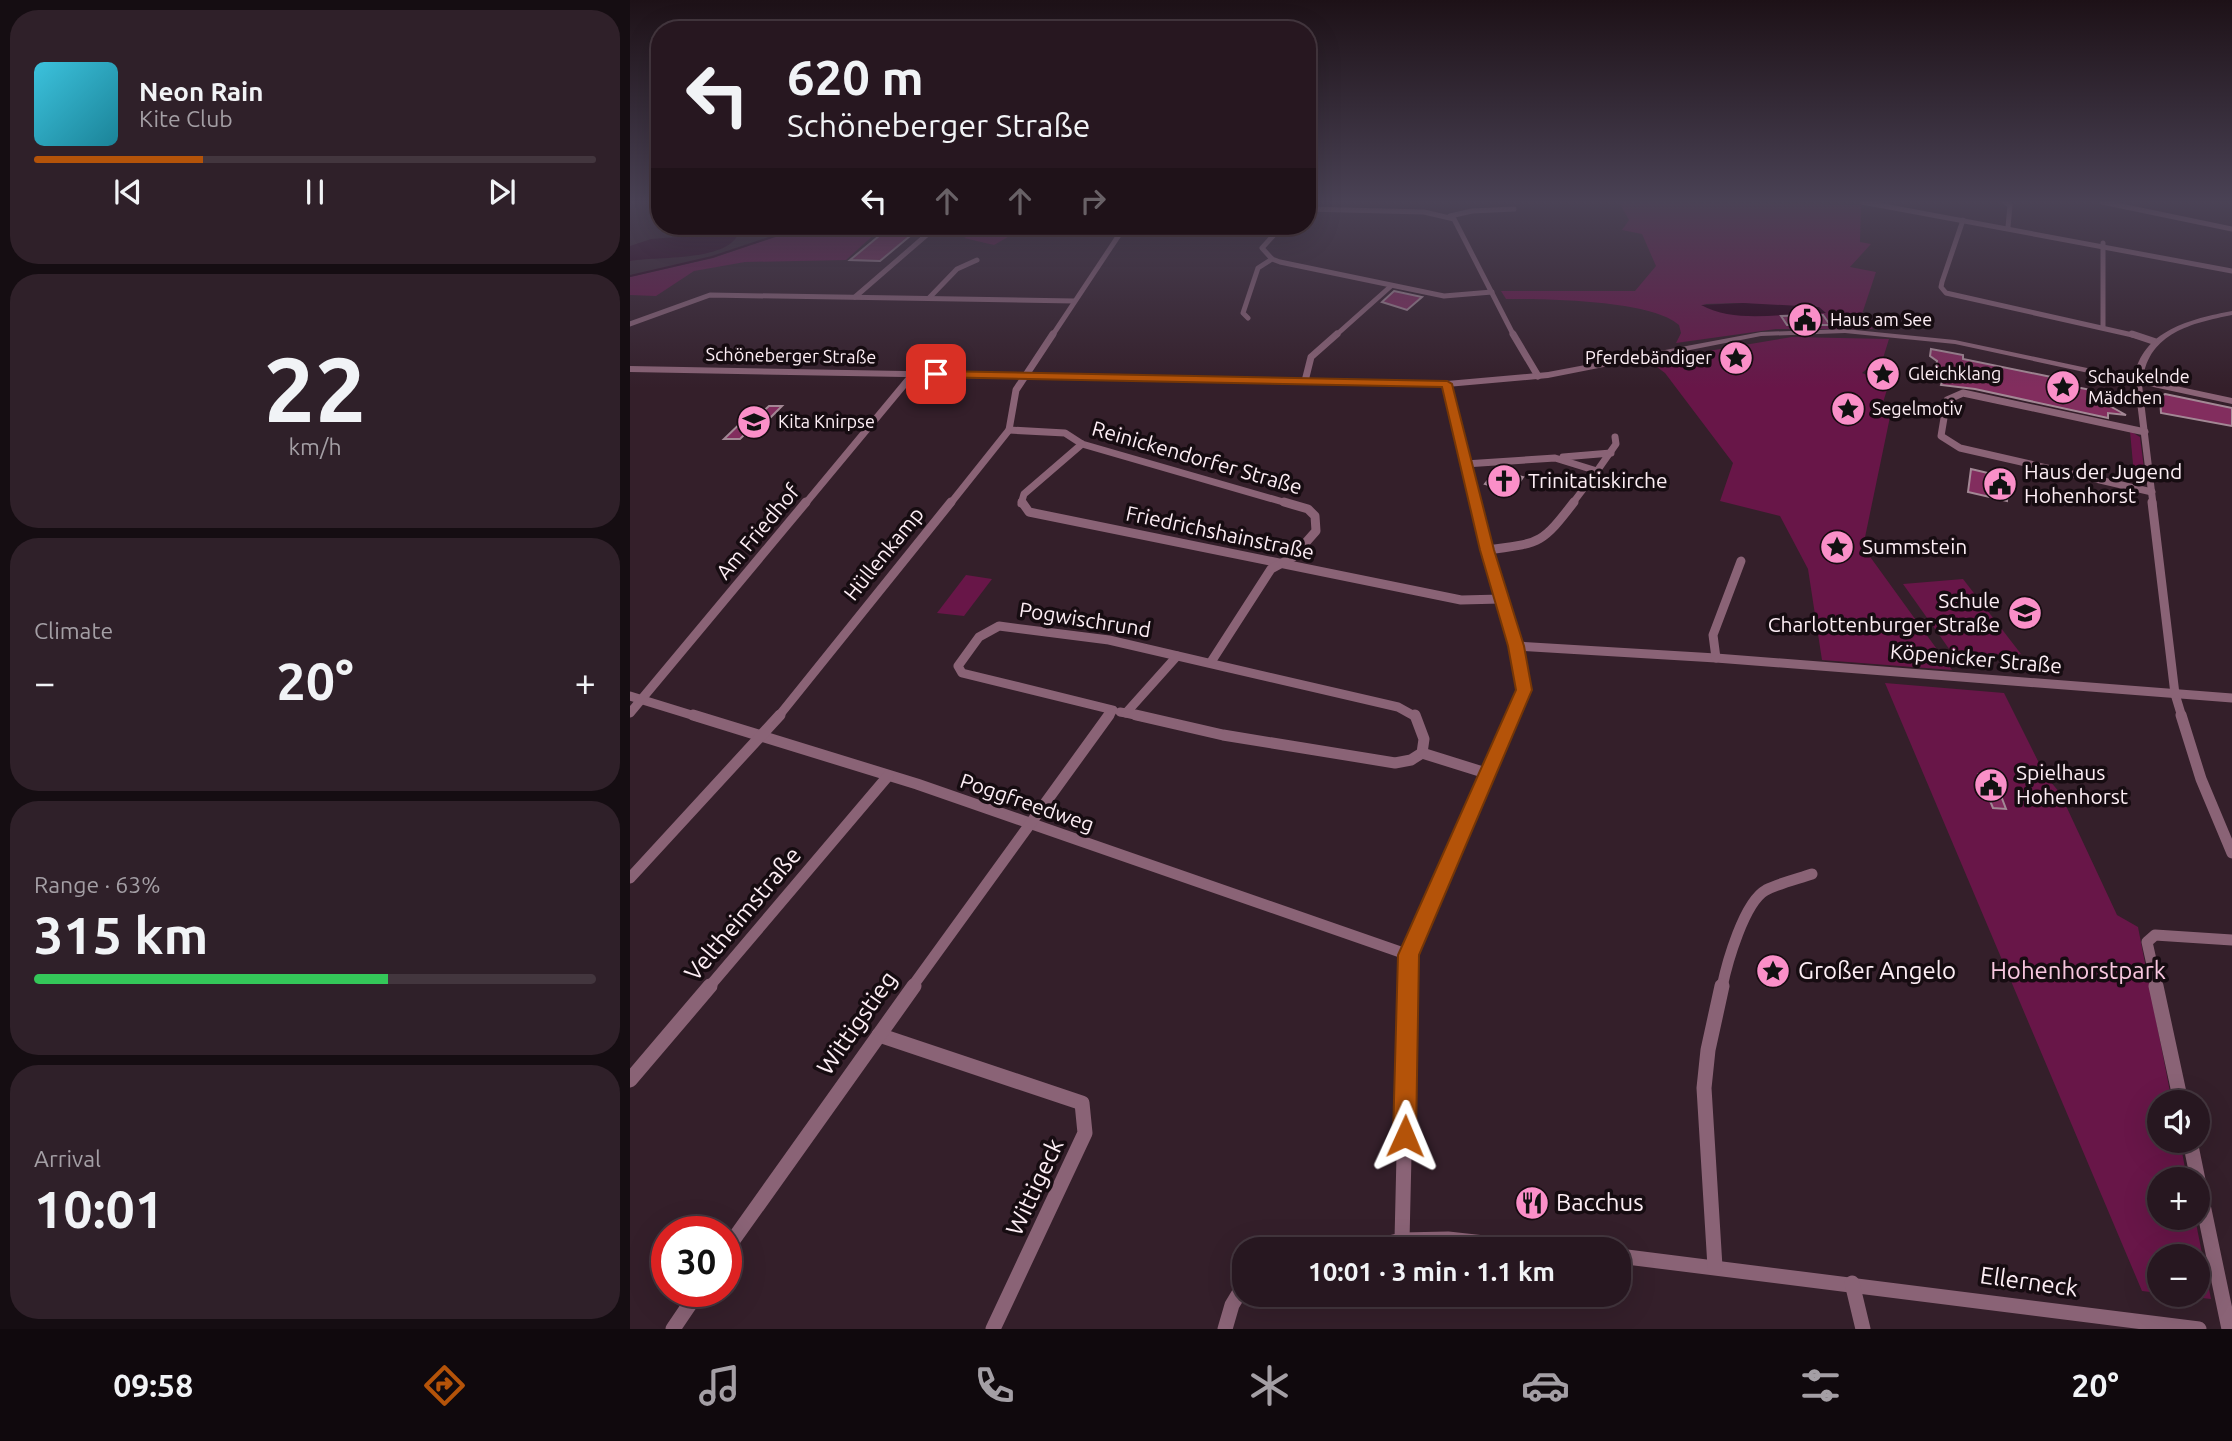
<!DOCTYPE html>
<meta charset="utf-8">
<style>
:root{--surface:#271720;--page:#2f2029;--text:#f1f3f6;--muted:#a49fa5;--line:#43363e;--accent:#b45309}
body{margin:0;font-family:Ubuntu,sans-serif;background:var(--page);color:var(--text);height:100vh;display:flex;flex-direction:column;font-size:26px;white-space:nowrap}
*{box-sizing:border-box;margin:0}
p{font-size:23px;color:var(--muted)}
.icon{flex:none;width:38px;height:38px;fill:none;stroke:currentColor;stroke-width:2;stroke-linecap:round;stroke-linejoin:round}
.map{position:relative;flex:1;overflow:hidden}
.details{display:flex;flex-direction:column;gap:10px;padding:10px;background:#150d12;width:630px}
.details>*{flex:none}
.hud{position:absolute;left:21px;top:21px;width:665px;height:214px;border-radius:28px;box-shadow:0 7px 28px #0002,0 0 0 2px var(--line);background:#271720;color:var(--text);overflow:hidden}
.tools{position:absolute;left:1517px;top:1090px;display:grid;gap:14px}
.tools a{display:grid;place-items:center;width:63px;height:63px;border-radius:50%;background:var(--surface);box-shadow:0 7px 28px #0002,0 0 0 2px var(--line);font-size:35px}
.speed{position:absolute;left:21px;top:1216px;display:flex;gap:14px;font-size:35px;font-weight:700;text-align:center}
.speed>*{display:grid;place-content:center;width:91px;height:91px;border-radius:50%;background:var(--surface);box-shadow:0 7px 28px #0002,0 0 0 2px var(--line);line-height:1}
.speed .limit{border:10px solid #d22;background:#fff;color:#111}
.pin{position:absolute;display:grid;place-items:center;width:60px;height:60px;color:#fff;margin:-30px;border-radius:14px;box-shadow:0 4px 10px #0006}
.me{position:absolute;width:77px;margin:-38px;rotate:1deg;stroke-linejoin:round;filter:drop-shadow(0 0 5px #0008)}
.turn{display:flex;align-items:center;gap:24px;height:147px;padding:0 21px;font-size:32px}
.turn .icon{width:91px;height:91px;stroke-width:2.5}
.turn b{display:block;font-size:49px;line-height:60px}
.lanes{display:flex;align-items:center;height:66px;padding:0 21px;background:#0003;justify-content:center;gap:35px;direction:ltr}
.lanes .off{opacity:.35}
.big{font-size:52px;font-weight:600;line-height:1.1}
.details .tile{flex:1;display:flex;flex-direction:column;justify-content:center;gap:10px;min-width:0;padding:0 24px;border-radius:28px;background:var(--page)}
.details .dial{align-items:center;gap:0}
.dial b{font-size:91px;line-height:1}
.song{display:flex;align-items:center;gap:21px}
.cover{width:84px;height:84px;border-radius:10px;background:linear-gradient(135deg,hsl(190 70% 55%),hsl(190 70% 35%))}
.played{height:7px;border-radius:4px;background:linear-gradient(90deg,var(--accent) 30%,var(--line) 30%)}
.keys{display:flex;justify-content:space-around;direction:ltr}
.heat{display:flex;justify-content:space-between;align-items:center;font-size:38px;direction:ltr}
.charge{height:10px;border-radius:5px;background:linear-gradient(90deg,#34c759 63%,var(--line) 0)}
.trip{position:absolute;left:602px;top:1237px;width:399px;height:70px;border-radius:28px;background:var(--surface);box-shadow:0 7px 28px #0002,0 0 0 2px var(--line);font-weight:600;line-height:70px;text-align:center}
.dock{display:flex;height:112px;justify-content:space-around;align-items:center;background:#10090d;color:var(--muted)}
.dock .icon{width:49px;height:49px}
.dock .active{color:var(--accent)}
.dock b{font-size:32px;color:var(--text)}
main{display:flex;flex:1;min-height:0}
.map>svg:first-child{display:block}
</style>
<main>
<section class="details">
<div class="tile">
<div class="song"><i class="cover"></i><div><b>Neon Rain</b><p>Kite Club</p></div></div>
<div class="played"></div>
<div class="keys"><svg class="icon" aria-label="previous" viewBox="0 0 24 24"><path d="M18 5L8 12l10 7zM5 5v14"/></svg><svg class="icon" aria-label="pause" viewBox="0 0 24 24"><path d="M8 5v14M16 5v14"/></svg><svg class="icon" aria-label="next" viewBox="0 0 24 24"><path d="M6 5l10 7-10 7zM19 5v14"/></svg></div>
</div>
<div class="tile dial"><b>22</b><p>km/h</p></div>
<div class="tile"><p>Climate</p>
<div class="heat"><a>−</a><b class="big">20°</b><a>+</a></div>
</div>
<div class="tile"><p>Range · 63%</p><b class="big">315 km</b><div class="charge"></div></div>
<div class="tile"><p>Arrival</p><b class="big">10:01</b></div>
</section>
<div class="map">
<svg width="1602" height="1329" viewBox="0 0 1602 1329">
<rect width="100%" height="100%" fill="#341f2a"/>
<g fill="#681648" fill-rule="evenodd">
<path d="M989 202 1231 205 1230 242 1241 244 1220 267 1246 272 1232 314 1243 329H1146L1046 343 1051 333 1049 325C1021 300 915 299 876 299L871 291H1005L1026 266 1012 234 992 230 999 220ZM1113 303 1195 313 1118 316 1073 304Z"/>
<path d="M176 226H298L285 235 247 232 216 260 115 262 64 271 26 296 0 295V277L83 258Z"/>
<path d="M351 226H397L364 245 334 238 351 230 346 228Z"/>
<path d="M1162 337 1259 339 1250 368 1240 366 1232 373 1259 383 1251 409 1261 412 1233 547 1322 670 1192 660 1178 569 1150 516 1090 501 1103 463 1035 373 1019 361Z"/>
<path d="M1500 431 1510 437 1516 484 1505 486Z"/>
<path d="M336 575 362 579 334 616 307 613Z"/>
<path d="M1333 579 1391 654 1327 660 1273 584Z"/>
<path d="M1255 683 1374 693 1415 775 1430 793 1487 915 1508 927 1542 1102H1530V1141H1550L1557 1179 1530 1180V1218H1565L1581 1299 1547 1295H1568V1256H1530L1529 1293 1512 1291Z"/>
</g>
<g fill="#290019">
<path d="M100 233 108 235C93 262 27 256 0 261V246L21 239Z"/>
<path d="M1113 303 1189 307 1196 313C1156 312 1108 325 1071 305Z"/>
</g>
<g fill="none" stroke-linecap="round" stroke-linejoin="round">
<path stroke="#290019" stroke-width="2" d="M0 276 82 257 175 226"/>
</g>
<g fill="#822d5e" stroke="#a38895" stroke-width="2">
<path d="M249 236H280L250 261 220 260Z"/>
<path d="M764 291 792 297 777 310 752 302Z"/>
<path d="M1193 315 1200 325H1157L1151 316Z"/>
<path d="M1301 349 1333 355V359L1431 379 1441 386 1461 390V394L1478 397V405L1496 415 1478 413V418L1345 389 1311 385 1313 379 1305 373 1307 361 1300 356Z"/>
<path d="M1535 394 1602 408V426L1531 413 1530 397Z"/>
<path d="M139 406H152L129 429H120L110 439H94L119 415H129Z"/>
<path d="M1341 469 1379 478 1377 501 1338 492Z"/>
<path d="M866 470 893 477 883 492 855 484Z"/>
<path d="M1349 774 1363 775 1376 809 1363 808Z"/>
</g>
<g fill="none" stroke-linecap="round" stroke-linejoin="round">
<g stroke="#8a6376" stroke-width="5">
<path d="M1232 202 1602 271"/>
<path d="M1375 202 1380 205 1378 227"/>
<path d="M1472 202 1602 229"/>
<path d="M677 209 794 212 824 219 884 336"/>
<path d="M820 216 842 211 884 209"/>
<path d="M1333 220 1312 282 1311 287 1316 293 1507 336"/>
<path d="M652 226 632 248 642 259 650 262 814 296 862 292"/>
<path d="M1473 243V326"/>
<path d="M225 297 307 226"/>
<path d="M299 298 327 269 347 260"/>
<path d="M618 318 613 313 628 268 642 259"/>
<path d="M0 324 80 295 444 301"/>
<path d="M422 336 495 226"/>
<path d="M705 336 761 286"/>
</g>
<g stroke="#8a6376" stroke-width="7">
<path d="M883 334 908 376"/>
<path d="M1502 334 1526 342"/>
<path d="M675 381 681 357 707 334"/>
<path d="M1508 381 1523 504"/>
<path d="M817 384 846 504"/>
<path d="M379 430 435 433 452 444 660 504"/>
<path d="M1515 432 1333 393 1317 400 1311 436 1330 448 1522 492"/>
<path d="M933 457 981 453"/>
<path d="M835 464 925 458 967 471 942 504"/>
<path d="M967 471 986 444 985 437"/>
<path d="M175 504 283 374"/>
<path d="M320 504 379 430 386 390 423 334"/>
<path d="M391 504 394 494 452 444"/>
</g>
<g stroke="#8a6376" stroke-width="9">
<path d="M392 502 399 512 831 600 871 599"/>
<path d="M845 502 886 646 894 690 882 717"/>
<path d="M1522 502 1545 694 1552 717"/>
<path d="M857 550C910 543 911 545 944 502"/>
<path d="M886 646 1086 658 1602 698"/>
<path d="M1086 658 1083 635 1111 561"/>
<path d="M581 662 641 569 663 557 686 531 685 516 678 509 654 502"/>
<path d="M0 696 68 717"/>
<path d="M490 712 496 713 547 656"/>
<path d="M0 713 176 502"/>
<path d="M496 713 514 717"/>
<path d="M148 717 321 502"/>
<path d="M478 717 483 710 332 673 328 666 349 637 369 626 479 640 768 707 786 717"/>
</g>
<g stroke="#8a6376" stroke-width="11">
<path d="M63 715 287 784 779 955"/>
<path d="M506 715 593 735 765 763 781 760 792 753 794 739 785 715"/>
<path d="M1551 715 1571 779 1602 853"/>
<path d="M792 753 856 773"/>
<path d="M0 878 150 715"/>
<path d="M79 987 258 776"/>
<path d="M282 987 479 715"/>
<path d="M778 987 779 955 883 715"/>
<path d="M1092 987C1097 963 1114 902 1136 890 1150 883 1167 879 1182 874"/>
<path d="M1527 987 1517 942 1525 935 1602 940"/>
</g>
<g stroke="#8a6376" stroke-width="15">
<path d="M1526 986 1551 1102"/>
<path d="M249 1035 452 1103 455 1133 363 1329"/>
<path d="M0 1080 80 986"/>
<path d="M1560 1141 1568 1180"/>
<path d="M1568 1181 1599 1329"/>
<path d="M772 1240 778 986"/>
<path d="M96 1250 284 986"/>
<path d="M728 1250 772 1240 818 1239 918 1250"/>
<path d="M989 1256 1569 1329"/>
<path d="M1085 1267 1074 1088 1078 1050 1092 986"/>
<path d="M1222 1283 1233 1329"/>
<path d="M43 1329 68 1292"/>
<path d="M595 1329 602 1305 614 1285"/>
</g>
<path fill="#8a6376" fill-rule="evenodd" d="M1602 311V315C1562 323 1519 333 1513 379L1602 398V404L1325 344 1215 333 1131 336 918 378 817 387 0 372V366L817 381 918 372 1131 332 1215 329 1325 340 1504 378C1512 330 1561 319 1602 311Z"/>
</g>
<linearGradient id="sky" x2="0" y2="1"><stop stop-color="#1d1117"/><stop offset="0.52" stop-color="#4a4255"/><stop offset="1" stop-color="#4a4255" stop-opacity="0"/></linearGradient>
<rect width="1602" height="388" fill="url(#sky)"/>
<path fill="#b45309" stroke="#753606" stroke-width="2" d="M306 371 817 381 822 384 864 550 894 646 902 690 789 955 786 1136 783 1145 775 1148 766 1145 763 1136 768 955 886 690 878 646 850 550 812 387 302 377V372Z"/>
<defs>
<g id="civic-disc" transform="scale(1.75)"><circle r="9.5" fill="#fa8fc8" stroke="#160c11"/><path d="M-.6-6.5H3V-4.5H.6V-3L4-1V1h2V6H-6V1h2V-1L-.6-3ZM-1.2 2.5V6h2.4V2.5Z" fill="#111"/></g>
<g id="sight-disc" transform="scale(1.75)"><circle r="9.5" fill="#fa8fc8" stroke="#160c11"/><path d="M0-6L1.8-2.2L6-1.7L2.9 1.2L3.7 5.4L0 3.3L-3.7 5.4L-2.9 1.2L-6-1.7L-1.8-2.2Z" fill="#111"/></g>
<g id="school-disc" transform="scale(1.75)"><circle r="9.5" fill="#fa8fc8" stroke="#160c11"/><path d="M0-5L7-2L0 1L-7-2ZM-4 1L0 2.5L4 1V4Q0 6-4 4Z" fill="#111"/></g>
<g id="church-disc" transform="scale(1.75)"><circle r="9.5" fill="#fa8fc8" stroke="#160c11"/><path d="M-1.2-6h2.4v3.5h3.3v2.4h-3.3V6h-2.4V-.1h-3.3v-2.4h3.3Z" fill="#111"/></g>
<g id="restaurant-disc" transform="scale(1.75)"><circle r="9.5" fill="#fa8fc8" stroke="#160c11"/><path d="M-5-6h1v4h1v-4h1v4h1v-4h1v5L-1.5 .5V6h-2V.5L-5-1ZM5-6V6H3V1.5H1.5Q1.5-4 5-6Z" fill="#111"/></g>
</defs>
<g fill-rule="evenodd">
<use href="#civic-disc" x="1175" y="320"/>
<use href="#sight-disc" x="1106" y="358"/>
<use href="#sight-disc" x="1253" y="374"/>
<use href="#sight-disc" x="1433" y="387"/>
<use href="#sight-disc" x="1218" y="409"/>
<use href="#school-disc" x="124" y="422"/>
<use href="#church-disc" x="874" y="481"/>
<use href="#civic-disc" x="1370" y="484"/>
<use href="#sight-disc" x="1207" y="547"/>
<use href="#school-disc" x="1395" y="613"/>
<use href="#civic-disc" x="1361" y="785"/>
<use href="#sight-disc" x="1143" y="971"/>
<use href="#restaurant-disc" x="902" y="1203"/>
</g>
<g text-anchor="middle" stroke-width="7" stroke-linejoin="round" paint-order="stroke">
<g font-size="18" fill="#fdeef5" stroke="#160c11" text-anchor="start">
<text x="1200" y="326">Haus am See</text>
<text x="1082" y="364" text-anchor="end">Pferdebändiger</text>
<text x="1278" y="380">Gleichklang</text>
<text x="1458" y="383">Schaukelnde<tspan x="1458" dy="21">Mädchen</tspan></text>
<text x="1242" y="415">Segelmotiv</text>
<text x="148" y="428">Kita Knirpse</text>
</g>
<g font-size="18" fill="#fdeef5" stroke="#160c11">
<text transform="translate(161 356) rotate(1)" y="6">Schöneberger Straße</text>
</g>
<g font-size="21" fill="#fdeef5" stroke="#160c11">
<text transform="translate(567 458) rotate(16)" y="7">Reinickendorfer Straße</text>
<text transform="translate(128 532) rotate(-50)" y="7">Am Friedhof</text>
<text transform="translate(590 533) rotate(12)" y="7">Friedrichshainstraße</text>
<text transform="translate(254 554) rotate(-51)" y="7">Hüllenkamp</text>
<text transform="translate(455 620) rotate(9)" y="7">Pogwischrund</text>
<text transform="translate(1346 659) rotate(5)" y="7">Köpenicker Straße</text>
<text transform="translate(397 803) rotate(19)" y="7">Poggfreedweg</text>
</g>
<g font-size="21" fill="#fdeef5" stroke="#160c11" text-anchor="start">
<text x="1394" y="479">Haus der Jugend<tspan x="1394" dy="24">Hohenhorst</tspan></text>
<text x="898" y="488">Trinitatiskirche</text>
<text x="1232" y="554">Summstein</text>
<text x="1370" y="608" text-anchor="end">Schule<tspan x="1370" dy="24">Charlottenburger Straße</tspan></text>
<text x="1386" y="780">Spielhaus<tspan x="1386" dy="24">Hohenhorst</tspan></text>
</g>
<g font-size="24" fill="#fdeef5" stroke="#160c11">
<text transform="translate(113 914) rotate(-50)" y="8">Veltheimstraße</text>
<text transform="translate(227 1023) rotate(-55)" y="8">Wittigstieg</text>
<text transform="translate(405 1187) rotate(-65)" y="8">Wittigeck</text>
<text transform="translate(1399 1282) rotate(8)" y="8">Ellerneck</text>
</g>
<g font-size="24" fill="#fdeef5" stroke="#160c11" text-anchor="start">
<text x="1168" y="979">Großer Angelo</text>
<text x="926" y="1211">Bacchus</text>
</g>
<g font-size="24" fill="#f8c7df" stroke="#160c11">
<text x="1448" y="979">Hohenhorstpark</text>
</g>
</g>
</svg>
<div class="tools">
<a><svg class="icon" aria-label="sound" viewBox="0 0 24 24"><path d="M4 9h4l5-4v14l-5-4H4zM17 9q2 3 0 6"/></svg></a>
<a>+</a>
<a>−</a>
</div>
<div class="speed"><div class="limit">30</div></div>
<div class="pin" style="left:306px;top:374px;background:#d93025"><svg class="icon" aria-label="arrive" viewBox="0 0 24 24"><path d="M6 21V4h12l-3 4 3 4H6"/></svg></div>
<svg class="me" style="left:775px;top:1136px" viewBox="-20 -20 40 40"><path d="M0-17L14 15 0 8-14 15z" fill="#b45309" stroke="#fff" stroke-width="4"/></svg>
<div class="trip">10:01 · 3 min · 1.1 km</div>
<div class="hud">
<div class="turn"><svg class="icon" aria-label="left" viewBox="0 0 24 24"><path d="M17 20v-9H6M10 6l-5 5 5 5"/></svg><div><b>620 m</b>Schöneberger Straße</div></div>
<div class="lanes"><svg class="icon" aria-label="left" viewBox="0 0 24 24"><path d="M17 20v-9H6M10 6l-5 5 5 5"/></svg><svg class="icon off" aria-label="ahead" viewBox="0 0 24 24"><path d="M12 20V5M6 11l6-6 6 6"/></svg><svg class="icon off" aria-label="ahead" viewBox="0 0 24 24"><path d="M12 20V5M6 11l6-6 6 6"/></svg><svg class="icon off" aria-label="right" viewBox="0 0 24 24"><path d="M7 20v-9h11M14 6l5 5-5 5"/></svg></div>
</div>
</div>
</main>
<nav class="dock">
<b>09:58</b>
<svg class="icon active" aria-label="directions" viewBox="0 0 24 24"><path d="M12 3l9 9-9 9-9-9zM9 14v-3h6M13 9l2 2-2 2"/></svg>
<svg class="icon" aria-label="music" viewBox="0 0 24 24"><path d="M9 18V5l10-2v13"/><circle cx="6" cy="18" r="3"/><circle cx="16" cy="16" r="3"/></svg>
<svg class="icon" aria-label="phone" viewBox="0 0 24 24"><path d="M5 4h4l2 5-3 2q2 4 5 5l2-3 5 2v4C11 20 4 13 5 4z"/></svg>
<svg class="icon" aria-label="climate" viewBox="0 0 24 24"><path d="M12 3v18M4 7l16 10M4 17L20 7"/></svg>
<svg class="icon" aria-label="car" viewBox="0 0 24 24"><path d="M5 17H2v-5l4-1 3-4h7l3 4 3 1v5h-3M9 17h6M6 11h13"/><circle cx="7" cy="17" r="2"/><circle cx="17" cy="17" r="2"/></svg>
<svg class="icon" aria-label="filters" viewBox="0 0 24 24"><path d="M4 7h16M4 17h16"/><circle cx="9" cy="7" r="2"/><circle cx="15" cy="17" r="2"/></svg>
<b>20°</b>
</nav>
